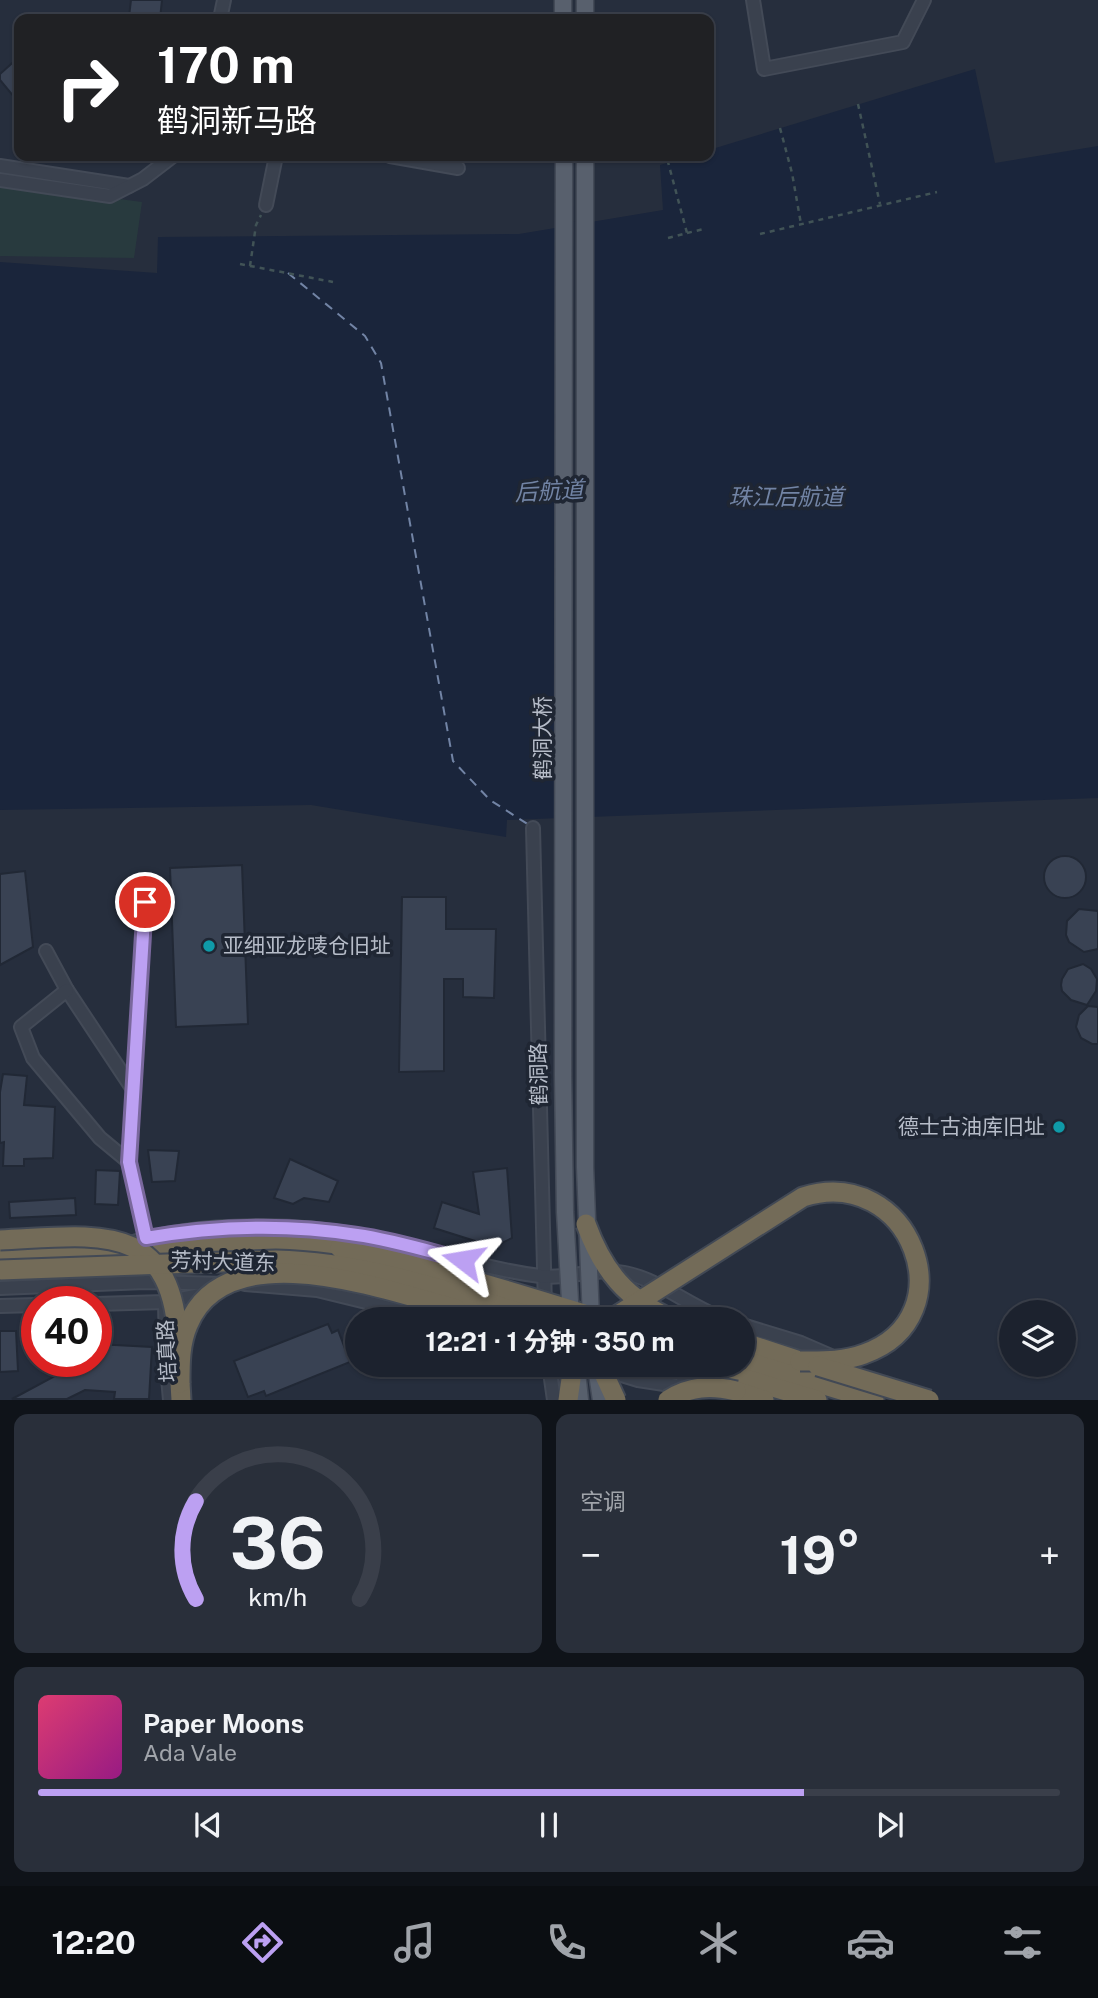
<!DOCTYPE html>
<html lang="zh">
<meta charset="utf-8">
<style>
:root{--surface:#1c222e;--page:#292f3a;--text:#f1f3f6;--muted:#a0a4aa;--line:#3a3f4a;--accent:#bca0f2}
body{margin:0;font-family:"Public Sans","Noto Sans SC",sans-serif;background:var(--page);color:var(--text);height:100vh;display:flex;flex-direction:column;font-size:26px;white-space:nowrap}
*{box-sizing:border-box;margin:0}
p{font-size:23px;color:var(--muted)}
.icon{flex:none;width:38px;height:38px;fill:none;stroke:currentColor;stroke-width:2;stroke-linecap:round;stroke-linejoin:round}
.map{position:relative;height:1400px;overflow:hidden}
.drawer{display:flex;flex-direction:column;gap:14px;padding:14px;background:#0f1319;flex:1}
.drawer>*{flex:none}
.hud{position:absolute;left:14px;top:14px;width:700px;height:147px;border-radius:14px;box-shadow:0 2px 5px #0004,0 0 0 2px var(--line);background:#202124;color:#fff;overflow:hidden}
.controls{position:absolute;left:999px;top:1300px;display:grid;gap:14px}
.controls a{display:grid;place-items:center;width:77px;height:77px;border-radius:50%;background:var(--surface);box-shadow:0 2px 5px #0004,0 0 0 2px var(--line);font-size:35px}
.speed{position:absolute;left:21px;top:1286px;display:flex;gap:14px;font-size:35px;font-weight:700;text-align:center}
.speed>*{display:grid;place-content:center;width:91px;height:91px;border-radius:50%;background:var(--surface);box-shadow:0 2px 5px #0004,0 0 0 2px var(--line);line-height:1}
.speed .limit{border:10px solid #d22;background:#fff;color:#111}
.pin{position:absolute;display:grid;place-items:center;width:60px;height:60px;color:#fff;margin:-30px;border:4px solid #fff;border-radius:50%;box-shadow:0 2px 7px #0007}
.me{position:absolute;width:77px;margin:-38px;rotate:284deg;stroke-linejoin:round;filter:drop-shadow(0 0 5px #0008)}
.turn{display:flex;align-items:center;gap:24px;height:147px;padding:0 28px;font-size:32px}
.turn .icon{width:91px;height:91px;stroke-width:2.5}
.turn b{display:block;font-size:49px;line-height:60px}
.big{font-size:52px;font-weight:700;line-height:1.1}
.drawer .tile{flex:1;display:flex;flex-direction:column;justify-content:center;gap:10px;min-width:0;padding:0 24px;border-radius:14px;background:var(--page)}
.drawer .dial{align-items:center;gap:0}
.dial svg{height:182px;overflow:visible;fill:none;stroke:var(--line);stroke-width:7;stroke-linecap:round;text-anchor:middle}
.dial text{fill:var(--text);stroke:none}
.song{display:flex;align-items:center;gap:21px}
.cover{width:84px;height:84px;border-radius:10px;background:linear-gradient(135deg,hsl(340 70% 55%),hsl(310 70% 35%))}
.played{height:7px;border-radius:4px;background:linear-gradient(90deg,var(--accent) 75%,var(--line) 75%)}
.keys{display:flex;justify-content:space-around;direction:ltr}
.heat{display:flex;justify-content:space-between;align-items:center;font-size:38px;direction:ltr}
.drawer .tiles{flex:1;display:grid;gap:14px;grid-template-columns:1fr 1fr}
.tile:last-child{grid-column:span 2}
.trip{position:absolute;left:345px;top:1307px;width:410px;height:70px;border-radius:35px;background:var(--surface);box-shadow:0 2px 5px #0004,0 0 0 2px var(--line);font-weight:700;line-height:70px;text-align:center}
.tabs{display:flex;height:112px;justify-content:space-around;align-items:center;background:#0b0e12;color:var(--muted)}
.tabs .icon{width:49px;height:49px}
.tabs .active{color:var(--accent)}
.tabs b{font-size:32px;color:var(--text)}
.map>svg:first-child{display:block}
</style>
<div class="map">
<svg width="1098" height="1400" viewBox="0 0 1098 1400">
<rect width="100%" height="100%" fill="#262e3d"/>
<path fill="#283a3e" d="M0 183 142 202 134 258 0 256Z"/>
<path fill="#1a253b" d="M975 69 995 163 1098 146V798L507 820 506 837 311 805 0 810V262L157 273 158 237 519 234 663 210 660 165 690 156H709V150Z"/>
<path fill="#262e3d" d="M591 219 592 820 558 822 559 224Z"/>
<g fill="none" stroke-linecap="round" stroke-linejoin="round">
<path stroke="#7284a5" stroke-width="2" stroke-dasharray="9 7" stroke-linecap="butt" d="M288 273 365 336 381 363 453 761 490 800 529 825"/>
</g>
<g fill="#394253" stroke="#212835" stroke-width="2">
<path d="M131 0H162L160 19 129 17Z"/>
<path d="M19 57V103L0 80V74Z"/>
<circle cx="1065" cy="877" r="21"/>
<path d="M242 865 248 1024 176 1027 170 868Z"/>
<path d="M25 871 33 947 0 965V874Z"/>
<path d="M402 897H446V929H496L494 998 463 997V979H444V1071L399 1072Z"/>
<path d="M1079 909 1098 911V949L1084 952 1069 942 1066 935 1067 921Z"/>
<path d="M1083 964 1091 969 1097 979 1096 991 1087 1005 1071 1000 1062 991 1061 985 1062 979 1068 969Z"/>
<path d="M1088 1006 1098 1007V1044H1092L1081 1038 1076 1027 1079 1015Z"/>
<path d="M3 1074 27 1076 24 1105 55 1107 53 1158 24 1159V1166H3L4 1142 0 1143V1092Z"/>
<path d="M148 1150 179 1151 175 1181 152 1182Z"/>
<path d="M290 1159 338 1181 329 1202 304 1198 293 1204 274 1198Z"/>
<path d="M507 1168 512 1238 494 1247 434 1228 442 1202 479 1214 473 1172Z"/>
<path d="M96 1170 120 1171 118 1205 95 1204Z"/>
<path d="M75 1198 76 1215 10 1218 9 1202Z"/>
<path d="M328 1324 332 1333 338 1330 350 1362 266 1396 264 1391 248 1397 234 1361Z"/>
<path d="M0 1331H16L18 1371 0 1372Z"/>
<path d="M96 1344 152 1347 149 1399H114L115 1392 85 1390 67 1399H12L57 1375 58 1362H96Z"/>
</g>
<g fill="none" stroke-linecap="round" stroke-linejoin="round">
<g stroke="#434a57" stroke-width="16">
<g id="minor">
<path d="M753 0 764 69 903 42 924 0"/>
<path d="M220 19 224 0"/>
<path d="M390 156 458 168"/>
<path d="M0 166 129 186"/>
<path d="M0 180 110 196 143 179 173 156"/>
<path d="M266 205 276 156"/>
<path d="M533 828 545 1307"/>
<path d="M145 902 129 1162 146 1238"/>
<path d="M46 951 67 990 134 1091"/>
<path d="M67 990 21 1027 33 1058 100 1138 129 1162"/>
<path d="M126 1244C201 1220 302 1222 379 1239 433 1251 485 1269 540 1276 567 1280 596 1267 625 1273 658 1279 692 1308 726 1320"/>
<path d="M245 1284 317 1290 440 1320"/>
<path d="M0 1288 145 1282 227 1284"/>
<path d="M165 1302 166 1356 170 1400"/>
<path d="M96 1304 165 1302 211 1293"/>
<path d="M0 1306 37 1305"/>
<path d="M742 1325 801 1343 838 1359"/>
<path d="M549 1365 554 1400"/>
<path d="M599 1368 638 1380 690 1388"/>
<path d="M678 1393 690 1365"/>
</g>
</g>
<g stroke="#434a57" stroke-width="19">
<g id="major">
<path d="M563 0V19"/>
<path d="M585 0V19"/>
<path d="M577 1371 580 1400"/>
</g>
</g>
<g stroke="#424955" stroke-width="23">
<g id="highway">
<path d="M0 1254 271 1244 340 1248"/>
<path d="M456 1309 496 1320"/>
<path d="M742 1342 800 1361"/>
<path d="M742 1360 874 1400"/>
<path d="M698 1365 817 1400"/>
<path d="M180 1383 181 1400"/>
<path d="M736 1391 764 1400"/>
<path d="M568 1400 573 1365"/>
</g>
</g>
<g stroke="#415356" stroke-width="2.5" stroke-dasharray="5 5" stroke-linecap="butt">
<path d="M858 104 880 204"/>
<path d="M780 128 792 173 801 224"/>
<path d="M687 233 704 229"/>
<path d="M760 234 937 192"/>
<path d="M668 238 687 233 668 162"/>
<path d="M240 264 333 282"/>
<path d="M250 266 256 225 261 215"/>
</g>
<use href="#minor" stroke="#3a414e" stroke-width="12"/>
<use href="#major" stroke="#58606d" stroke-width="16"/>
<use href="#highway" stroke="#736b58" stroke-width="19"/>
<g stroke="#434a57" stroke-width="19" stroke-linecap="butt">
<g id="major-bridge">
<path d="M564 156 563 1076 565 1212 571 1319"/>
<path d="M585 156V1167L591 1320"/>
<path d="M596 1367 601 1400"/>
</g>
</g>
<g stroke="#424955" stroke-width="23" stroke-linecap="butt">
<g id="highway-bridge">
<path d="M586 1224C603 1271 626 1299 673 1320"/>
<path d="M0 1240C95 1236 173 1218 178 1343"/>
<path d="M340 1248C430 1265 517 1294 604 1320"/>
<path d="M0 1270 276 1260C368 1262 456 1294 544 1320"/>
<path d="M610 1320 803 1197C910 1163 969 1317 864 1354 843 1362 821 1361 800 1361"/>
<path d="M600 1365 616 1400"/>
<path d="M818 1366 929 1400"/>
<path d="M180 1383C180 1364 180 1343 188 1325 226 1231 386 1290 456 1309"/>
<path d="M668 1400C690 1386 711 1385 736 1391"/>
</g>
</g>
<use href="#major-bridge" stroke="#58606d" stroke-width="16"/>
<use href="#highway-bridge" stroke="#736b58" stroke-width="19"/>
</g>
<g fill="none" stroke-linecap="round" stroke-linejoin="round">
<g stroke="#7a689d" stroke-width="18">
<path id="route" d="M145 902 129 1162 146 1238C216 1226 287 1224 357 1235 393 1240 428 1251 463 1260"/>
</g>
<use href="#route" stroke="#bca0f2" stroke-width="12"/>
</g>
<g fill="#0f9aa8" stroke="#1f2633" stroke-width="2.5">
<circle cx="209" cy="946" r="7"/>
<circle cx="1059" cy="1127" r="7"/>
</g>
<g text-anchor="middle" stroke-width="7" stroke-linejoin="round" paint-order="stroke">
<g font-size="21" fill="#b6bcc8" stroke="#1f2633">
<text transform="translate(543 738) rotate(-90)" y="7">鹤洞大桥</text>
<text transform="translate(539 1074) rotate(-91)" y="7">鹤洞路</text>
<text transform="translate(223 1262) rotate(2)" y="7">芳村大道东</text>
<text transform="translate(167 1351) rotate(-93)" y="7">培真路</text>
</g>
<g font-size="21" fill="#b6bcc8" stroke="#1f2633" text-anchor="start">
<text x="223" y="953">亚细亚龙唛仓旧址</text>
<text x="1045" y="1134" text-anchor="end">德士古油库旧址</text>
</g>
<g font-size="23" font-style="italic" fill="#7284a5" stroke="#1f2633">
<text transform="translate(549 491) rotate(-3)" y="8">后航道</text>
<text x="786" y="505">珠江后航道</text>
</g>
</g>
</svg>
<div class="controls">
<a><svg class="icon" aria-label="layers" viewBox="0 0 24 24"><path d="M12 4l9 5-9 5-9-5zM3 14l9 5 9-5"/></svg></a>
</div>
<div class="speed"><div class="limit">40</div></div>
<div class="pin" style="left:145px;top:902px;background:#d93025"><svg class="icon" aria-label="arrive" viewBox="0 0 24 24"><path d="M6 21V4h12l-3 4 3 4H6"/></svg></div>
<svg class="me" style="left:463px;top:1260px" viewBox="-20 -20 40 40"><path d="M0-17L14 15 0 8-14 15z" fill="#bca0f2" stroke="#fff" stroke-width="4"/></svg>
<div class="trip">12:21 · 1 分钟 · 350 m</div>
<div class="hud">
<div class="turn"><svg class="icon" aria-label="right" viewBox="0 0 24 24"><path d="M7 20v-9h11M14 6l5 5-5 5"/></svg><div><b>170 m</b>鹤洞新马路</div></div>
</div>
</div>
<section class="drawer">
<div class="tiles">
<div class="tile dial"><svg viewBox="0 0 100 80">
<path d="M14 69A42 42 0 1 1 86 69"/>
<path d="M14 69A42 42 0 0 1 14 26" stroke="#bca0f2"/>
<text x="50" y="56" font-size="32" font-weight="700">36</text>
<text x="50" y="72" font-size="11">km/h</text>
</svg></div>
<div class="tile"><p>空调</p>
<div class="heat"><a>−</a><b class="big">19°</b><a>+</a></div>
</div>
<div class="tile">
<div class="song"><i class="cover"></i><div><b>Paper Moons</b><p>Ada Vale</p></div></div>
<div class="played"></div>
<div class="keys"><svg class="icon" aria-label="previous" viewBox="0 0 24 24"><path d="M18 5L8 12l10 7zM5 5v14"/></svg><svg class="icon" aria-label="pause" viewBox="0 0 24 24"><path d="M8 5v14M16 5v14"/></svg><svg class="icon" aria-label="next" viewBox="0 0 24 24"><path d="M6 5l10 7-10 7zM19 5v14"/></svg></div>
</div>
</div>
</section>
<nav class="tabs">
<b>12:20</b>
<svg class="icon active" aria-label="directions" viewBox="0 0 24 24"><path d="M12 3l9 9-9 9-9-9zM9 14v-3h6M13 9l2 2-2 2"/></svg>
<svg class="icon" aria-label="music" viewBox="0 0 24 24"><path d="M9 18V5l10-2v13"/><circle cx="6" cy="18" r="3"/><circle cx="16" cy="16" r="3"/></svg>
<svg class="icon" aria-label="phone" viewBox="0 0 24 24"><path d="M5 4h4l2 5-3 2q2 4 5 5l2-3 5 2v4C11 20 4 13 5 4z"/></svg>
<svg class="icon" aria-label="climate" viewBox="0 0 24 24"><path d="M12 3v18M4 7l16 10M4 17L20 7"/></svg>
<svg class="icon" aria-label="car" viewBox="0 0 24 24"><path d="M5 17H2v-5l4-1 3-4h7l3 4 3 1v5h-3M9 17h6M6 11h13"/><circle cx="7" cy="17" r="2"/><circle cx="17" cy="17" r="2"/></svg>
<svg class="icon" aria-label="filters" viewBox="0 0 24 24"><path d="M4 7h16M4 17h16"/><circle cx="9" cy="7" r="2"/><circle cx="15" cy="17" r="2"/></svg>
</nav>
